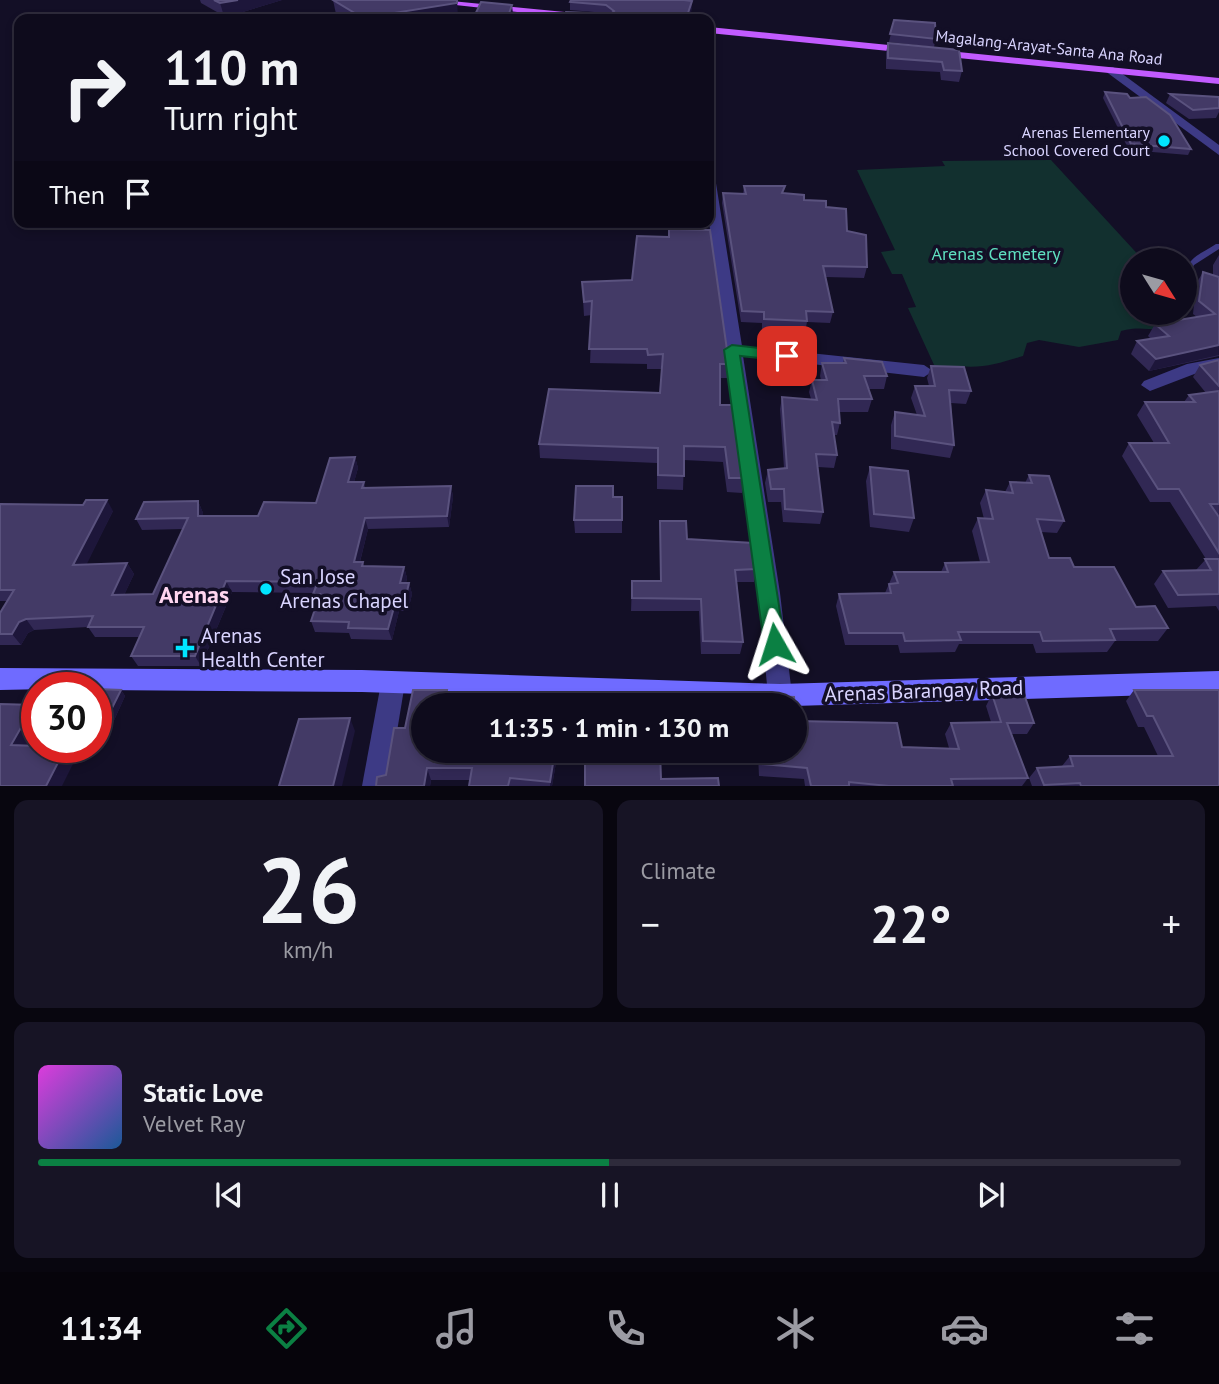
<!DOCTYPE html>
<meta charset="utf-8">
<style>
:root{--surface:#0e0b1c;--page:#171425;--text:#f1f3f6;--muted:#9b9ba3;--line:#2e2b3b;--accent:#0b8043}
body{margin:0;font-family:"PT Sans",sans-serif;background:var(--page);color:var(--text);height:100vh;display:flex;flex-direction:column;font-size:26px;white-space:nowrap}
*{box-sizing:border-box;margin:0}
p{font-size:23px;color:var(--muted)}
.icon{flex:none;width:38px;height:38px;fill:none;stroke:currentColor;stroke-width:2;stroke-linecap:round;stroke-linejoin:round}
.map{position:relative;height:786px;overflow:hidden}
.side{display:flex;flex-direction:column;gap:14px;padding:14px;background:#08060f;flex:1}
.side>*{flex:none}
.banner{position:absolute;left:14px;top:14px;width:700px;height:214px;border-radius:14px;box-shadow:0 4px 10px #0003,0 0 0 2px var(--line);background:#0e0b1c;color:var(--text);overflow:hidden}
.needle{width:46px;rotate:127deg}
.buttons{position:absolute;left:1120px;top:248px;display:grid;gap:14px}
.buttons a{display:grid;place-items:center;width:77px;height:77px;border-radius:50%;background:var(--surface);box-shadow:0 4px 10px #0003,0 0 0 2px var(--line);font-size:35px}
.speed{position:absolute;left:21px;top:672px;display:flex;gap:14px;font-size:35px;font-weight:700;text-align:center}
.speed>*{display:grid;place-content:center;width:91px;height:91px;border-radius:50%;background:var(--surface);box-shadow:0 4px 10px #0003,0 0 0 2px var(--line);line-height:1}
.speed .limit{border:10px solid #d22;background:#fff;color:#111}
.pin{position:absolute;display:grid;place-items:center;width:60px;height:60px;color:#fff;margin:-30px;border-radius:14px;box-shadow:0 4px 10px #0006}
.me{position:absolute;width:77px;margin:-38px;rotate:354deg;stroke-linejoin:round;filter:drop-shadow(0 0 5px #0008)}
.turn{display:flex;align-items:center;gap:24px;height:147px;padding:0 35px;font-size:32px}
.turn .icon{width:91px;height:91px;stroke-width:2.5}
.turn b{display:block;font-size:49px;line-height:60px}
.then{display:flex;align-items:center;height:66px;padding:0 35px;background:#0003;gap:14px;font-size:26px}
.big{font-size:52px;font-weight:800;line-height:1.1}
.side .card{flex:1;display:flex;flex-direction:column;justify-content:center;gap:10px;min-width:0;padding:0 24px;border-radius:14px;background:var(--page)}
.side .dial{align-items:center;gap:0}
.dial b{font-size:91px;line-height:1}
.song{display:flex;align-items:center;gap:21px}
.cover{width:84px;height:84px;border-radius:10px;background:linear-gradient(135deg,hsl(300 70% 55%),hsl(210 70% 35%))}
.played{height:7px;border-radius:4px;background:linear-gradient(90deg,var(--accent) 50%,var(--line) 50%)}
.keys{display:flex;justify-content:space-around;direction:ltr}
.heat{display:flex;justify-content:space-between;align-items:center;font-size:38px;direction:ltr}
.side .tiles{flex:1;display:grid;gap:14px;grid-template-columns:1fr 1fr}
.card:last-child{grid-column:span 2}
.trip{position:absolute;left:411px;top:693px;width:396px;height:70px;border-radius:35px;background:var(--surface);box-shadow:0 4px 10px #0003,0 0 0 2px var(--line);font-weight:800;line-height:70px;text-align:center}
.dock{display:flex;height:112px;justify-content:space-around;align-items:center;background:#06040b;color:var(--muted)}
.dock .icon{width:49px;height:49px}
.dock .selected{color:var(--accent)}
.dock b{font-size:32px;color:var(--text)}
.map>svg:first-child{display:block}
</style>
<div class="map">
<svg width="1219" height="786" viewBox="0 0 1219 786">
<rect width="100%" height="100%" fill="#130f26"/>
<path fill="#12302f" d="M1051 160 1144 261H1132V313H1185V304L1190 310C1158 343 1155 322 1121 331L1118 340 1079 347 1039 340 1027 343 1023 356C1000 363 982 369 959 366L955 371 935 367 908 308 916 307 902 274H892L881 252 895 250 857 170 945 166 942 161Z"/>
<g fill="none" stroke-linecap="round" stroke-linejoin="round">
<path fill="#3d3a85" fill-rule="evenodd" d="M1216 244H1219V249L1194 265 1188 278H1185C1185 258 1201 254 1216 244Z"/>
<g fill="#3d3a85" fill-rule="evenodd">
<path d="M1105 67H1113L1219 145V155L1105 71Z"/>
<path d="M709 173 715 177 742 346 924 365 933 371 924 377 743 356 780 593 792 695 789 703 783 705 771 703 768 695 758 593 709 222Z"/>
<path d="M1219 358V368L1197 373 1150 391 1141 385 1144 381 1187 364Z"/>
<path d="M393 672 401 675 405 683 388 786H362L381 683 385 675Z"/>
</g>
<path fill="#6f6bff" fill-rule="evenodd" d="M0 668 362 670 780 684 1219 671V693L794 706 362 692 96 690V688L0 690Z"/>
<g fill="#c25bff" fill-rule="evenodd">
<path d="M410 0H441L606 16 611 19H581Z"/>
<path d="M709 27 1219 78V84L709 33Z"/>
</g>
</g>
<g fill="#312854">
<path d="M200 0H282L236 14 224 16 201 3Z"/>
<path d="M333 0 458 17 445 19H344L336 14Z"/>
<path d="M570 2 692 9 606 13 570 10Z"/>
<path d="M894 20 936 39 934 47 889 42Z"/>
<path d="M888 43 959 50 962 71 959 82 941 80 940 72 886 69V53Z"/>
<path d="M1105 92 1191 149 1188 155 1129 150 1103 98Z"/>
<path d="M1170 94 1219 97V112L1216 118 1189 119 1166 103Z"/>
<path d="M744 186 784 193 826 207 847 231 867 267 864 278 826 277 833 312 830 323 807 322 805 332 762 330V323L741 322 722 203 723 193 743 194Z"/>
<path d="M1219 255V356L1149 371 1131 354 1137 341 1151 339 1148 336 1155 324 1197 317 1193 314 1196 284 1203 272 1213 275V265Z"/>
<path d="M582 282 729 364 727 378H720V405L744 478 742 493 727 492 723 462 684 460 683 490 657 489V463L540 458 539 444 660 393 662 369H647V364L590 363 592 315 584 316Z"/>
<path d="M844 358 887 376 884 389H868L872 399 868 412H839L840 423 837 435H834L837 455 834 468 818 467 823 512 820 524 783 522 781 502H768L765 483 768 470 784 468 780 409 782 397 811 399 809 392 812 380H821L820 376 822 363H843Z"/>
<path d="M1219 360V611L1216 606 1168 608 1154 584 1163 571 1196 570 1206 559 1170 502H1150L1122 456 1129 443H1154L1137 415 1145 402H1184L1189 395 1206 393 1193 377 1200 365Z"/>
<path d="M931 366 971 391 966 404 951 403 954 445 950 458 891 449V425L895 412 917 415 911 398 915 386H929L927 378Z"/>
<path d="M355 457 358 468 354 482H364L365 488 451 486 453 497 449 527 368 529 360 562H363L364 566 404 567 407 578 406 583H409L412 594 408 611H399L392 640 351 639 349 633 315 632 311 621 317 603 314 593 232 592 201 666H138L131 656 139 637H95L88 627 34 630 28 633 21 645H0V613L7 601H0V504L113 511 86 564 127 563 134 574 124 595 153 594 183 529 142 530 136 519 198 501 203 513V516H258L316 503Z"/>
<path d="M870 467 914 518 909 532 870 527 866 481Z"/>
<path d="M1029 475 1064 521 1057 533 1041 532 1049 558 1074 567 1168 628 1158 641H1115L1107 652 1036 653 1033 644H959L955 652 900 653 898 645H845L836 606 839 594 885 593 894 572H941L945 563 980 562 972 531 978 518 984 519 980 503 986 490 1005 492 1010 482 1025 483Z"/>
<path d="M622 497V533H575L574 520Z"/>
<path d="M660 521 687 539 756 569 754 582H737L743 642 740 654H701L699 611H631L632 581H660Z"/>
<path d="M96 689 121 690 125 696 111 727 96 726Z"/>
<path d="M413 690H447L450 703V705H424V751H558L552 786H469L470 780H431L430 786H376L377 777 386 775 394 728H405Z"/>
<path d="M1134 690 1219 786H1032L1029 778 1037 768 1062 766 1070 756H1158L1144 727H1138L1126 701Z"/>
<path d="M992 694H1024L1034 723 1027 734H1012L1028 778 1022 786H805L804 779 759 776 758 755 717 752 794 751V705H749L751 695 794 697 796 721 897 723 902 747 949 748 945 734 951 723 991 722 986 706Z"/>
</g>
<g fill="#1d163a">
<path d="M238 0H282L236 14 224 16 220 3Z"/>
<path d="M457 0 458 17 445 19H363V18Z"/>
<path d="M692 1V9L689 19H686Z"/>
<path d="M512 5 513 14 511 19H507Z"/>
<path d="M1219 345V355L1149 371 1156 359Z"/>
<path d="M355 457 358 468 351 493 348 482Z"/>
<path d="M451 486 453 497 449 527 447 516Z"/>
<path d="M107 500 113 511 81 576 73 565Z"/>
<path d="M198 501 203 513 204 527 198 516Z"/>
<path d="M365 518 368 529 357 573 354 562Z"/>
<path d="M127 563 134 574 119 606 112 595Z"/>
<path d="M404 567 407 578 403 594 400 583Z"/>
<path d="M226 581 232 592 201 666 195 656Z"/>
<path d="M409 583 412 594 408 611 405 600Z"/>
<path d="M396 600 399 611 392 640 388 629Z"/>
<path d="M26 619 34 630 28 633 21 645 12 634 19 622Z"/>
<path d="M121 690 125 696 111 727 106 720Z"/>
<path d="M447 690 450 703V705H445Z"/>
<path d="M34 705 37 708V729L22 756 11 745Z"/>
<path d="M350 718 355 731 342 786H333Z"/>
<path d="M66 747 76 758 62 786H46Z"/>
<path d="M555 751H558L552 786H550Z"/>
<path d="M427 768 431 780 430 786H424Z"/>
</g>
<g fill="#433a66" stroke="#5a527e" stroke-width="2">
<path d="M214 0H238L220 3Z"/>
<path d="M333 0H457V3L363 18Z"/>
<path d="M571 0H684L692 1 686 19H563L566 12 611 14 614 11 606 5 570 2Z"/>
<path d="M481 2 512 5 507 19H473Z"/>
<path d="M894 20 935 23 936 39 890 34Z"/>
<path d="M888 43 959 50 962 71 944 70 942 62 888 58Z"/>
<path d="M1105 92 1127 94 1130 98 1146 97 1170 115 1191 149 1131 144Z"/>
<path d="M1170 94 1219 97V108L1193 110Z"/>
<path d="M744 186H785L782 193 804 195V200L826 201V207L846 209 847 231 866 235 867 267 823 266 833 312 806 311 807 321 764 319V312L742 311 723 193 746 194Z"/>
<path d="M669 229 710 230 729 364H720V405H734L744 478H729L725 447 684 446V476L658 475V448L539 444 549 389 660 393 663 354 648 355 647 349H589L592 301 584 302 582 282 632 280 637 236 669 237Z"/>
<path d="M1203 272 1219 277V345L1156 359 1137 341 1169 336 1155 324 1215 314 1199 301Z"/>
<path d="M844 358 882 362 887 376H864L872 399H838L840 423 832 422 837 455 816 454 823 512 785 509 784 489H771L768 470 787 468 782 397 817 400 812 380H827L822 363H846Z"/>
<path d="M1219 360V386L1200 365Z"/>
<path d="M931 366 964 367 971 391 949 390 954 445 895 436V412L925 416 915 386H935Z"/>
<path d="M1219 391V504H1210L1219 517V553L1179 489H1158L1129 443H1169L1145 402H1195L1189 395Z"/>
<path d="M355 457 348 482H364L362 488 451 486 447 516 365 518 354 562H363L362 566 404 567 400 583H409L405 600H396L388 629 348 628 349 622 311 621 320 594H313L318 582 226 581 195 656H131L144 627H88L93 616 26 619 19 622 12 634H0V613L14 590H0V504L83 505 86 500H107L73 565 127 563 112 595 153 594 188 518 136 519 144 502 198 501V516H258L264 502 316 503 330 458Z"/>
<path d="M870 467 908 471 914 518 874 514Z"/>
<path d="M1029 475 1049 476 1064 521 1037 519 1049 558H1070L1074 567H1114L1136 607 1155 606 1168 628 1110 629 1115 640 1043 641 1040 632H958L961 640 905 641 903 633H849L839 594 891 593 889 584 898 583 894 572H948L945 563 989 562 978 518 993 519 986 490 1013 493 1010 482 1032 483Z"/>
<path d="M576 486H613V497H622V520H574Z"/>
<path d="M660 521H686L687 539 753 543 756 569 735 570 743 642 703 641 701 599 632 598V581H661Z"/>
<path d="M1205 559H1219V594L1178 595 1163 571 1211 570Z"/>
<path d="M96 689 121 690 106 720H96Z"/>
<path d="M413 690H447L445 705H424V751H555L550 782 510 778 508 786H469L472 768H427L424 786H376L377 777 386 775 394 728H405Z"/>
<path d="M1134 690H1219V786H1081L1080 783 1044 785 1037 768 1073 766 1070 756H1173L1153 716H1147Z"/>
<path d="M530 692 564 695 562 705H528Z"/>
<path d="M992 694H1024L1034 723H1007L1028 778 951 779 953 786H889L849 782V786H811L807 768 762 764 761 751H794V705H751V695L794 697 796 721 897 723 902 747 959 749 951 723 1001 722Z"/>
<path d="M0 704 34 705 11 745 37 746V747H66L46 786H0Z"/>
<path d="M350 718 333 786H279L299 719Z"/>
<path d="M585 751H660L661 779 718 778 719 786H585Z"/>
</g>
<path fill="#0b8043" stroke="#07532c" stroke-width="2" d="M732 345 787 351 795 356 787 361 740 356 785 644 782 650 775 653 767 650 764 644 724 350Z"/>
<g fill="#00e5ff" stroke="#130f26" stroke-width="2.5">
<circle cx="1164" cy="141" r="7"/>
<circle cx="266" cy="589" r="7"/>
<path d="M181.5 637.5h7v7h7v7h-7v7h-7v-7h-7v-7h7z"/>
</g>
<g text-anchor="middle" stroke-width="7" stroke-linejoin="round" paint-order="stroke">
<g font-size="16" fill="#d9d4ff" stroke="#130f26">
<text transform="translate(1049 47) rotate(6)" y="6">Magalang-Arayat-Santa Ana Road</text>
</g>
<g font-size="16" fill="#d9d4ff" stroke="#130f26" text-anchor="end">
<text x="1150" y="138">Arenas Elementary<tspan x="1150" dy="18">School Covered Court</tspan></text>
</g>
<g font-size="18" fill="#5fe0c0" stroke="#130f26">
<text x="996" y="260">Arenas Cemetery</text>
</g>
<g font-size="21" fill="#d9d4ff" stroke="#130f26" text-anchor="start">
<text x="280" y="584">San Jose<tspan x="280" dy="24">Arenas Chapel</tspan></text>
<text x="201" y="643">Arenas<tspan x="201" dy="24">Health Center</tspan></text>
</g>
<g font-size="21" fill="#d9d4ff" stroke="#130f26">
<text transform="translate(924 691) rotate(-2)" y="7">Arenas Barangay Road</text>
</g>
<g font-size="24" font-weight="bold" fill="#ffd6f0" stroke="#130f26">
<text x="194" y="603">Arenas</text>
</g>
</g>
</svg>
<div class="buttons">
<a><svg class="needle" viewBox="-14 -14 28 28"><path d="M0-13l5 13h-10z" fill="#e53935"/><path d="M0 13l5-13h-10z" fill="#9b9ba3"/></svg></a>
</div>
<div class="speed"><div class="limit">30</div></div>
<div class="pin" style="left:787px;top:356px;background:#d93025"><svg class="icon" aria-label="arrive" viewBox="0 0 24 24"><path d="M6 21V4h12l-3 4 3 4H6"/></svg></div>
<svg class="me" style="left:775px;top:644px" viewBox="-20 -20 40 40"><path d="M0-17L14 15 0 8-14 15z" fill="#0b8043" stroke="#fff" stroke-width="4"/></svg>
<div class="trip">11:35 · 1 min · 130 m</div>
<div class="banner">
<div class="turn"><svg class="icon" aria-label="right" viewBox="0 0 24 24"><path d="M7 20v-9h11M14 6l5 5-5 5"/></svg><div><b>110 m</b>Turn right</div></div>
<div class="then">Then<svg class="icon" aria-label="arrive" viewBox="0 0 24 24"><path d="M6 21V4h12l-3 4 3 4H6"/></svg></div>
</div>
</div>
<section class="side">
<div class="tiles">
<div class="card dial"><b>26</b><p>km/h</p></div>
<div class="card"><p>Climate</p>
<div class="heat"><a>−</a><b class="big">22°</b><a>+</a></div>
</div>
<div class="card">
<div class="song"><i class="cover"></i><div><b>Static Love</b><p>Velvet Ray</p></div></div>
<div class="played"></div>
<div class="keys"><svg class="icon" aria-label="previous" viewBox="0 0 24 24"><path d="M18 5L8 12l10 7zM5 5v14"/></svg><svg class="icon" aria-label="pause" viewBox="0 0 24 24"><path d="M8 5v14M16 5v14"/></svg><svg class="icon" aria-label="next" viewBox="0 0 24 24"><path d="M6 5l10 7-10 7zM19 5v14"/></svg></div>
</div>
</div>
</section>
<nav class="dock">
<b>11:34</b>
<svg class="icon selected" aria-label="directions" viewBox="0 0 24 24"><path d="M12 3l9 9-9 9-9-9zM9 14v-3h6M13 9l2 2-2 2"/></svg>
<svg class="icon" aria-label="music" viewBox="0 0 24 24"><path d="M9 18V5l10-2v13"/><circle cx="6" cy="18" r="3"/><circle cx="16" cy="16" r="3"/></svg>
<svg class="icon" aria-label="phone" viewBox="0 0 24 24"><path d="M5 4h4l2 5-3 2q2 4 5 5l2-3 5 2v4C11 20 4 13 5 4z"/></svg>
<svg class="icon" aria-label="climate" viewBox="0 0 24 24"><path d="M12 3v18M4 7l16 10M4 17L20 7"/></svg>
<svg class="icon" aria-label="car" viewBox="0 0 24 24"><path d="M5 17H2v-5l4-1 3-4h7l3 4 3 1v5h-3M9 17h6M6 11h13"/><circle cx="7" cy="17" r="2"/><circle cx="17" cy="17" r="2"/></svg>
<svg class="icon" aria-label="filters" viewBox="0 0 24 24"><path d="M4 7h16M4 17h16"/><circle cx="9" cy="7" r="2"/><circle cx="15" cy="17" r="2"/></svg>
</nav>
